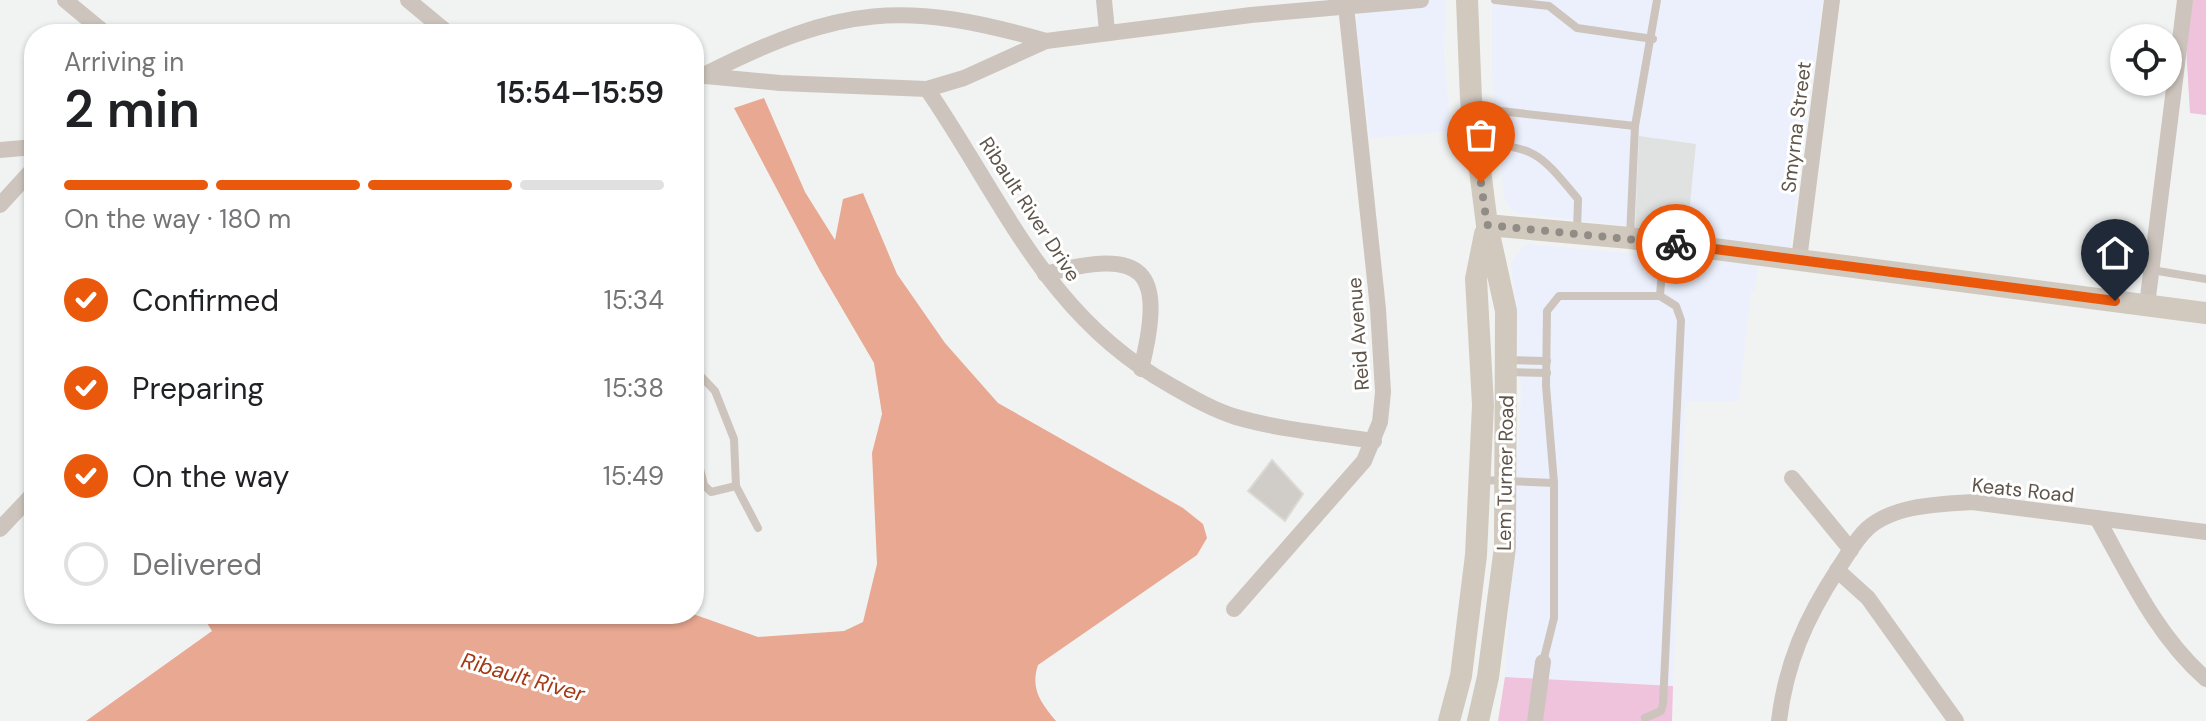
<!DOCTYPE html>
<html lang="en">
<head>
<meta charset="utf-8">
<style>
  :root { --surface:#fff; --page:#f2f2f2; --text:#202124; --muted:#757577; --line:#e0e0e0; --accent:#ea580c }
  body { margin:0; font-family:"DM Sans",sans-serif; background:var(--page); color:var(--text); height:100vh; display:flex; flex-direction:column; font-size:30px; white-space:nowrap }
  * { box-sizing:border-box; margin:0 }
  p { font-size:26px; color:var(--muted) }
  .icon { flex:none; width:44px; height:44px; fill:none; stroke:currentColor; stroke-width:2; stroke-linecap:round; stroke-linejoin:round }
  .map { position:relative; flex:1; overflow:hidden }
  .sheet { position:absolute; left:24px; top:24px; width:680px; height:600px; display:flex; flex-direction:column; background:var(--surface); border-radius:32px; box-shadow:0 2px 6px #0004 }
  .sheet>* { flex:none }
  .buttons { position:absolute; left:2110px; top:24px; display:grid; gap:16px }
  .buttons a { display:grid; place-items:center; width:72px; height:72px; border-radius:50%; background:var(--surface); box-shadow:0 2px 6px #0004; font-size:40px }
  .pin { position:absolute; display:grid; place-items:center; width:68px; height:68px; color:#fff; margin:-82px -34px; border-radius:50% 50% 50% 0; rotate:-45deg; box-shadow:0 0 8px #0007 }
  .pin .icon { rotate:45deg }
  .courier { position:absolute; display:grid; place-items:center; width:80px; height:80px; margin:-40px; border:6px solid #ea580c; border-radius:50%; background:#fff; color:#222; box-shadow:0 2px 10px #0007 }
  .head em { font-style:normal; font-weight:600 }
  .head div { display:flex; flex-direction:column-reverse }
  .head { display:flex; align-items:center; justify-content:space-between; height:136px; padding:0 40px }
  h1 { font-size:52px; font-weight:600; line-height:60px }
  .bar { display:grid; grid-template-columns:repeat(4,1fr); gap:12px 8px; align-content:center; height:96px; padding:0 40px }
  .bar i { height:10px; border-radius:6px; background:var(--line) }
  .bar .active { background:var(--accent) }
  .bar p { grid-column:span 4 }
  ol { padding:0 40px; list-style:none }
  li { display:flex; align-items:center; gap:24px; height:88px }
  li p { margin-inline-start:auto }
  li .icon { padding:8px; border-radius:50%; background:var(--accent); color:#fff; stroke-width:4 }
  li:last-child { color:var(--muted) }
  li i { width:44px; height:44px; border:4px solid var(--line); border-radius:50% }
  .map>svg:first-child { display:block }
</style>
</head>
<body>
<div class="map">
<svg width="2206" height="721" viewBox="0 0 2206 721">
  <rect width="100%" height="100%" fill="#f1f3f3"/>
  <g fill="#ecf0fc">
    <polygon points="1361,0 1446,0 1444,52 1451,131 1370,138 1356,23"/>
    <polygon points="1492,0 1823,0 1790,250 1687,234 1696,144 1639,137 1635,227 1515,213 1504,199 1492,78"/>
    <polygon points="1529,244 1758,265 1755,291 1751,290 1739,401 1685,401 1673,686 1505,677 1521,394 1511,262 1522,246"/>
  </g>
  <polygon fill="#e0e2e1" points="1639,136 1696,144 1687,234 1635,227"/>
  <g fill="#eec3db">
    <polygon points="2192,0 2206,0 2206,115 2190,113 2186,46"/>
    <polygon points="1505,677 1673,686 1672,721 1498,721"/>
  </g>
  <path fill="#e8a892" d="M764,98L805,192L835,240L843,199L863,193L897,274L945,343L998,403L1183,508L1203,524L1207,538L1197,555L1038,665C1030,689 1041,703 1056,721H86L212,631L204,618L209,614H693L758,637L844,631L863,622L877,564L872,453L882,414L874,363L819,269L734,108Z"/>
  <polygon fill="#d0cdc8" stroke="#dcdad5" stroke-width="2" points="1272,460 1303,494 1285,521 1248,491"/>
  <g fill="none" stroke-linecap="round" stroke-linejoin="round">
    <g stroke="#cdc5bd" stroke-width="8">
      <polyline points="1495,0 1549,6 1577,28 1653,39"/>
      <polyline points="1473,108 1635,126 1657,0"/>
      <path d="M1478,143C1537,147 1540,154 1578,199L1577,231"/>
      <polyline points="1630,237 1635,126"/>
      <polyline points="2152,270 2206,279"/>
      <polyline points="1508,360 1547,361"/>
      <polyline points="694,369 715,391 734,439 736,486 758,528"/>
      <polyline points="1508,372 1547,373"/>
      <polyline points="694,445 704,485 711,492 736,486"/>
      <polyline points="1481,480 1554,483 1554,618 1543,662"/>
      <polyline points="1554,483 1546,386 1547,311 1559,296 1660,296 1664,243"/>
      <polyline points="1645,718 1661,711 1663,704 1681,320 1676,306 1660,296"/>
    </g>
    <g stroke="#cdc5bd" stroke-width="16">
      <polyline points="65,0 106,34"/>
      <polyline points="408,0 449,34"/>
      <polyline points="1104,0 1107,31"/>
      <path d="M708,73C841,6 903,0 1046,41"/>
      <polyline points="694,75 780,83 927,89 964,78 1046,41 1251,15 1421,0"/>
      <path d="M927,89C1003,200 1047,317 1170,385C1191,397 1213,410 1236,417C1281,430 1328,434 1374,441"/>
      <polyline points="0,150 34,147"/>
      <polyline points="0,205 34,168"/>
      <polyline points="1799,260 1832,0"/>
      <path d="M1045,274C1145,247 1166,269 1141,369"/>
      <polyline points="2147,305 2185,0"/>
      <polyline points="1792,478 1851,550"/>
      <path d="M2097,518C2129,575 2156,635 2206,679"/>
      <polyline points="0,529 34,493"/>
      <polyline points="1837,570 1868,598 1956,721"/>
      <polyline points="1234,609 1364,461 1380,422 1383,392 1378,309 1346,6"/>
      <polyline points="1535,721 1543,662"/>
      <path d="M1779,721C1786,663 1806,618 1838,569C1847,556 1855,540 1867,529C1893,505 1939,504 1972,502L2206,532"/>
    </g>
    <g stroke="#d1c9be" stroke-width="22">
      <polyline points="1467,0 1471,99 1487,225 1506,311 1505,547 1488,677 1478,721"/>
      <polyline points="1487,225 1630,238 2206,313"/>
      <polyline points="1449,721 1461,676 1476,555 1483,405 1476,279 1485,234"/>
    </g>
  </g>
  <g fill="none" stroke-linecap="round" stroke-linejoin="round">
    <polyline stroke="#918c85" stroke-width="8" stroke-dasharray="0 14.4" points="1481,183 1487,225 1676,244"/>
    <polyline stroke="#ea580c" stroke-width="10" points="1676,244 2115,301"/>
  </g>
  <g text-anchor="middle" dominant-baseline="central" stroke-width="6" stroke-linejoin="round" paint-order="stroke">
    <g font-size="20" fill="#5e544a" stroke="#fff">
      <text transform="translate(1796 127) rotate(-83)">Smyrna Street</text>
      <text transform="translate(1030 209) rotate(57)">Ribault River Drive</text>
      <text transform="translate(1358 334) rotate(-94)">Reid Avenue</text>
      <text transform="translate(1505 473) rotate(-89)">Lem Turner Road</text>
      <text transform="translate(2023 490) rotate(6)">Keats Road</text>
    </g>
    <g font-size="22" font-style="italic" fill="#a63914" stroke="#fff">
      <text transform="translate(523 677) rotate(16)">Ribault River</text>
    </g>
  </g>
</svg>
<div class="buttons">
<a><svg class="icon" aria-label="locate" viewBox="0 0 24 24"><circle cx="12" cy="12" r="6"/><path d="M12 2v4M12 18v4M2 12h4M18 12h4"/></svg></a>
</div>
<div class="pin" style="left:1481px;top:183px;background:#ea580c"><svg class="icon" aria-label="bag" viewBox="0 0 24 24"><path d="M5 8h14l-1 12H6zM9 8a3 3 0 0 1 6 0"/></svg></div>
<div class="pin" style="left:2115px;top:301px;background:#1f2937"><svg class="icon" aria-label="home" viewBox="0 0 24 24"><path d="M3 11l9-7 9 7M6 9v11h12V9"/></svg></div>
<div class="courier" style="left:1676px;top:244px"><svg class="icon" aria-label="bike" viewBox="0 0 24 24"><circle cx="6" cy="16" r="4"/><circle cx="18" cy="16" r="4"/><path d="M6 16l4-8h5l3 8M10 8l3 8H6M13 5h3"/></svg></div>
<section class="sheet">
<div class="head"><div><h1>2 min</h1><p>Arriving in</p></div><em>15:54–15:59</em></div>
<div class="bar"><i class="active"></i><i class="active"></i><i class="active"></i><i></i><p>On the way · 180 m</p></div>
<ol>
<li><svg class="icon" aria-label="check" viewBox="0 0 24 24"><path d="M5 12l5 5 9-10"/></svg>Confirmed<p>15:34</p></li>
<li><svg class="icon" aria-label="check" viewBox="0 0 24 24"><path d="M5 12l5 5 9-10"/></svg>Preparing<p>15:38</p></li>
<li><svg class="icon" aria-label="check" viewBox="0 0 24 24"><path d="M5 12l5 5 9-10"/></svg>On the way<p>15:49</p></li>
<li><i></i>Delivered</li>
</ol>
</section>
</div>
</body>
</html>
